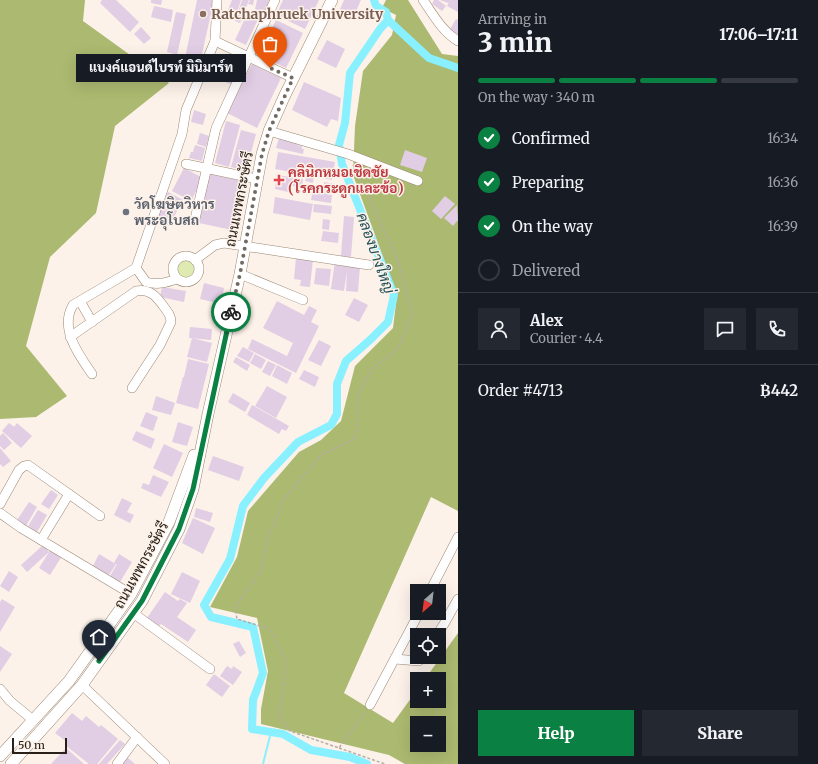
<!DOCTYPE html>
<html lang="en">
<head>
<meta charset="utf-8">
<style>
  :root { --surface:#171b24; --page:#242831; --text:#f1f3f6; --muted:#9ea1a6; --line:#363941; --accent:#0b8043 }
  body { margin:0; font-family:Merriweather,Sarabun,serif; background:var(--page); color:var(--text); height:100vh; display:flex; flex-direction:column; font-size:15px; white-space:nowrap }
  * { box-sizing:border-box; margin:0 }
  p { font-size:13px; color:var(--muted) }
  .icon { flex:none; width:22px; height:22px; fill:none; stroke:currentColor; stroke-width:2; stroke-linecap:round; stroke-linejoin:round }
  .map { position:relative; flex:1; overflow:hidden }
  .drawer { display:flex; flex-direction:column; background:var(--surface); width:360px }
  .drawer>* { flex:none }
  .needle { width:26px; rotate:208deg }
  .fabs { position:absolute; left:410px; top:584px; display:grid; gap:8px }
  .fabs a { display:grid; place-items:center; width:36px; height:36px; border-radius:0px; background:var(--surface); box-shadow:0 4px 16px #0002; font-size:20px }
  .scale { position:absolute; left:12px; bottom:10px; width:55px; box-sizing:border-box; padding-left:4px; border:2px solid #292119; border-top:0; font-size:11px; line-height:14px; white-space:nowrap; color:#292119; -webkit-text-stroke:3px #fcf2ea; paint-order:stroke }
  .pin { position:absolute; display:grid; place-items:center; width:34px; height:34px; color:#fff; margin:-41px -17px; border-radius:50% 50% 50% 0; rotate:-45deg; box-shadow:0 0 4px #0007 }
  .pin .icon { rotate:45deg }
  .courier { position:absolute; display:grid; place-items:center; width:40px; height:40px; margin:-20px; border:3px solid #0b8043; border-radius:50%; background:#fff; color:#222; box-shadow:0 1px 5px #0007 }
  .bubble { position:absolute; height:28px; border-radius:0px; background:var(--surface); box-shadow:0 4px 16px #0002; font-size:13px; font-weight:800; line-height:28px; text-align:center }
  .summary em { font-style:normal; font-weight:800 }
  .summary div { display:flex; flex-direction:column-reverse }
  .summary { display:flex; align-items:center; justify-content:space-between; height:68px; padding:0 20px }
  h1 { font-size:26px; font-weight:800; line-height:30px }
  .bar { display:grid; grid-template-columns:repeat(4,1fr); gap:6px 4px; align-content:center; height:48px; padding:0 20px }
  .bar i { height:5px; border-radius:3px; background:var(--line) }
  .bar .selected { background:var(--accent) }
  .bar p { grid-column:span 4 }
  .line { display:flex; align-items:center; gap:10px; padding:0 20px; border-top:1px solid var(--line) }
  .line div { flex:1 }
  .round { display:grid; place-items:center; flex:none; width:42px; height:42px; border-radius:0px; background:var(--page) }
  ol { padding:0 20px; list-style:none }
  li { display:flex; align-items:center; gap:12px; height:44px }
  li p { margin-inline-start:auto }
  li .icon { padding:4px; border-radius:50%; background:var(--accent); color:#fff; stroke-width:4 }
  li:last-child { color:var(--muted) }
  li i { width:22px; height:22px; border:2px solid var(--line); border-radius:50% }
  .action { display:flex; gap:8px; margin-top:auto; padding:8px 20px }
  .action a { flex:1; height:46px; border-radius:0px; background:var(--accent); color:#fff; font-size:16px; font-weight:800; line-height:46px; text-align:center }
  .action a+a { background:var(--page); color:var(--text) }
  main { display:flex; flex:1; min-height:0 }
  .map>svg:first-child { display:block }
</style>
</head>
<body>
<main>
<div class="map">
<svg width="458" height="764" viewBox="0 0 458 764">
  <rect width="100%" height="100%" fill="#fcf2ea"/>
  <circle fill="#dfeab3" cx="185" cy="269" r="10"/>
  <g fill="#acb970" fill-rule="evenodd">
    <polygon points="0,0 85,0 83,21 169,83 115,126 96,213 50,257 26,346 67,396 36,417 0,419"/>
    <path d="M386,0H408L442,54L458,56V511L431,497L344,693L393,723L417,690V701H439V679H425L458,633V764H405L389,755L261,724V709L268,671L257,618L210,607L237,557L248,511L299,452L321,440L341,421L355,366L393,328L397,295L353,175L355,126L363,71L392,35L396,15L382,8ZM417,723H439V745H417Z"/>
  </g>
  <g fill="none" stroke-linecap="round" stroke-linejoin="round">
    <polyline stroke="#89f0ff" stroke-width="2" points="263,764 271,732"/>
    <g stroke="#89f0ff" stroke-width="8">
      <polyline points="388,20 429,58 458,68"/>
      <polyline points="367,764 350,757 311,750 283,734 252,729 253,700 263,673 253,627 211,617 204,605 230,559 243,506 264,478 298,442 331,425 337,414 337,384 346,361 371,339 388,322 394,295 342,164 339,145 345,123 350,73 380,29 388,20 386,12 376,6 374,0"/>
    </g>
  </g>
  <g fill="#e1cde4">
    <polygon points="102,0 116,0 139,22 130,32 100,3"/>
    <polygon points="151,0 162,0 161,5 151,3"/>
    <polygon points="197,0 214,0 198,72 183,68"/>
    <polygon points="232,0 241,0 235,18 226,15"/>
    <polygon points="242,0 249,0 240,23 235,21"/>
    <polygon points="250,0 254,0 253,5 248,4"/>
    <polygon points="257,0 269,0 265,12 255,9"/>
    <polygon points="283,0 319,0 305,29 276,15"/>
    <polygon points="344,0 361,0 354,16 340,9"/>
    <polygon points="434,0 438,0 446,6 442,11 432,4"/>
    <polygon points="440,0 458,0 458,12 447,6 449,2 448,3"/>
    <polygon points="154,6 173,10 171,22 151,17"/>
    <polygon points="176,12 186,14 177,55 167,52"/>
    <polygon points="248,12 259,17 246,45 235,40"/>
    <polygon points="456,19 458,20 458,36 449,31"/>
    <polygon points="276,20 303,33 286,68 259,55"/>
    <polygon points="141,27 151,38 144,44 134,34"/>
    <polygon points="327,40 345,49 336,68 317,59"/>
    <polygon points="229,55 243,61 233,85 220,80"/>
    <polygon points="252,64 281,78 257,128 227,113"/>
    <polygon points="304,82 341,98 338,121 331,119 327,127 292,110"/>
    <polygon points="194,110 206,114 203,125 191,122"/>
    <polygon points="226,121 240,125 229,167 215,163"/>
    <polygon points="241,130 256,134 246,171 231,167"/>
    <polygon points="200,133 209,136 206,147 197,144"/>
    <polygon points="279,138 298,142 297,145 302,146 302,149 304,149 303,154 276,148"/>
    <polygon points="195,145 205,148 202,161 189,158 191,152 193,152"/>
    <polygon points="405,150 427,158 422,172 400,165"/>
    <polygon points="278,152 335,162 332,180 314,176 313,183 305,181 307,175 275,169"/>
    <polygon points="184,168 203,178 191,201 172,191"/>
    <polygon points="209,174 242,181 232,230 199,223"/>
    <polygon points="277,175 303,179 302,188 289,185 288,192 275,189"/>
    <polygon points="324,182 341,185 339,193 323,190"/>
    <polygon points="313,191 332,195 331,203 311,200"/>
    <polygon points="168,192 183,200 169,226 154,217"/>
    <polygon points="445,196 455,204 441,219 432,211"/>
    <polygon points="275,197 313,204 310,220 273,213"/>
    <polygon points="314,204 332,206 331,214 313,212"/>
    <polygon points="457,205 458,220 453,226 444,218"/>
    <polygon points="344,216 354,217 351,257 341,256"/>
    <polygon points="323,219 330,220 329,230 322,229"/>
    <polygon points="323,231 339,233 338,243 321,241"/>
    <polygon points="296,258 313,259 310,287 300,286 301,280 294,279"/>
    <polygon points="335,261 360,266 358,292 346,291 347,271 344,291 331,289"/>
    <polygon points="316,268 331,269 329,286 314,284"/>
    <polygon points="204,283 224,288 221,304 200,299"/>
    <polygon points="162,287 186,291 184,302 160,297"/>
    <polygon points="354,298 368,305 359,322 345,315"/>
    <polygon points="277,301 304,315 309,306 317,310 311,322 319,326 296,373 248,349 252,339 287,356 293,343 263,328"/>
    <polygon points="190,327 212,329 211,340 189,338"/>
    <polygon points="192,338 212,343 207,362 187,357"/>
    <polygon points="319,340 331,346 321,366 308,360"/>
    <polygon points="243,347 254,353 249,362 237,356"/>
    <polygon points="255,354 266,360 261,369 250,363"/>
    <polygon points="236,357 250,365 247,371 233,362"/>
    <polygon points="188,359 209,364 198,409 176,403 183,377 184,377"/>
    <polygon points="268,361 276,365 270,376 262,372"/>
    <polygon points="277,365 292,373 287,384 272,376"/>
    <polygon points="304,370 319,377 315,387 299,379"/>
    <polygon points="267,386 287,397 276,418 255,406"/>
    <polygon points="233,393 250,403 245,412 228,402"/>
    <polygon points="156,396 175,403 171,415 152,410"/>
    <polygon points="252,405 289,426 286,431 282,429 279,434 247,415"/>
    <polygon points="146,412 158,417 153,431 140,426"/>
    <polygon points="178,422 193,427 187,446 172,442"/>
    <polygon points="9,423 14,427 17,423 32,436 21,448 2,431"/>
    <polygon points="136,431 155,439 151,449 132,440"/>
    <polygon points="3,433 12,443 4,450 0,446 0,436"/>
    <polygon points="164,444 183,453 172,477 153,468"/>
    <polygon points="0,448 11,461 3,467 0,464"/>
    <polygon points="213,456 244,467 239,481 208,470"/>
    <polygon points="153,475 169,482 161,497 141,488 143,483 149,485"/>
    <polygon points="51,490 58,495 49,509 41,504"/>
    <polygon points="122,498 132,503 127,512 134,515 130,523 114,515"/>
    <polygon points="29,502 37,507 26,526 17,520"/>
    <polygon points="196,508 213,513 210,522 194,517"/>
    <polygon points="38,510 47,515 37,532 28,526"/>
    <polygon points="193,518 215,528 203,554 182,543"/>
    <polygon points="43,545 49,552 27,572 21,565"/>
    <polygon points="51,549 62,556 50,575 39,568"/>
    <polygon points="99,554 114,563 119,554 132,562 120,582 110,576 117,564 116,564 109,575 93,566"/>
    <polygon points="9,571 18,577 9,592 0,586"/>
    <polygon points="182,572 200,581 190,603 171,594"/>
    <polygon points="165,592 178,601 180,599 187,603 177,617 196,630 188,642 161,624 159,626 147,618"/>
    <polygon points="2,599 15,607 0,632 0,602"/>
    <polygon points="239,641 246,653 240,657 233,644"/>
    <polygon points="0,646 12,654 0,672"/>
    <polygon points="227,666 232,669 233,666 242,672 233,685 220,676"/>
    <polygon points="214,674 230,686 222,697 206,685"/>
    <polygon points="72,713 82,721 86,716 99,727 101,725 118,739 97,764 89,764 65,745 67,742 55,733"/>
    <polygon points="120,740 125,744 107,764 99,764"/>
    <polygon points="66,748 84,764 51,764"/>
    <polygon points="127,757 135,764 122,764"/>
  </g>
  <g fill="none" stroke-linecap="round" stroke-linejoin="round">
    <defs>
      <g id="minor">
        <path d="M423,0C434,16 442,31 458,41"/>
        <polyline points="215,41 293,78"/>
        <polyline points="269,131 348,154 418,181"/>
        <polyline points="186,164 257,179"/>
        <polyline points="195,219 216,128 275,0"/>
        <circle cx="186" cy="269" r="13"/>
        <polyline points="195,260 215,245 224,243 369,265"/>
        <polyline points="240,274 303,300"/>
        <path d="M177,279C165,283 158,285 146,282L136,268L182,134L186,110L215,41L217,0"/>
        <polyline points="80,301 92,322"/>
        <path d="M70,337L136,291C150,288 157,297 164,307C168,312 171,316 171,322L160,345L132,388"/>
        <path d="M92,374C79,355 59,329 73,305L136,268"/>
        <polyline points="0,504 19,470 24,466 28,465 100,516"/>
        <polyline points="0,513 21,528 131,594"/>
        <polyline points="41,540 69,494"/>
        <polyline points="430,591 458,537"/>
        <polyline points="133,613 210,669"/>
        <polyline points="437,635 444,624 458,599"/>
        <polyline points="395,659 419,661 421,657"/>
        <polyline points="82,685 165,764"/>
        <polyline points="0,689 10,701 33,720"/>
        <polyline points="370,705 419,613"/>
        <polyline points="117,764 137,737"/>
      </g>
      <g id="major">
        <polyline points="0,756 69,681 131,594 169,522 194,455"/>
        <polyline points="11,764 82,685 142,601 179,529 193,489 208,414 240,274 262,154 269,131 284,97 332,0"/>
      </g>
    </defs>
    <use href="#minor" stroke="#9b8672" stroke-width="10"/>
    <use href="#major" stroke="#9b8672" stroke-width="12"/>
    <g stroke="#b6ada5" stroke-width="1.5" stroke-dasharray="3 2" stroke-linecap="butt">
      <polyline points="353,165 397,257 413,314 397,350 373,368 359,393 356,438 321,455 281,503 280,511 269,534 261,571 235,608 237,619 270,629 285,660 284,685 279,716 290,731 339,748 365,712"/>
      <polyline points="339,748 385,764"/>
    </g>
    <use href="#minor" stroke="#fff" stroke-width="9"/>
    <use href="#major" stroke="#fff" stroke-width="11"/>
  </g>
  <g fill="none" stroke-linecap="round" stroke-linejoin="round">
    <polyline stroke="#736a62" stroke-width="4" stroke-dasharray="0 7.2" points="231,312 240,274 262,154 269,131 293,78 270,68"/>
    <polyline stroke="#0b8043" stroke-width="5" points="99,661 142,601 179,529 193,489 231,312"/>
  </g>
  <circle fill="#8d6e63" stroke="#fcf2ea" stroke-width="1.5" cx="203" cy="14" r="4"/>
  <path fill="#e0444e" stroke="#fcf2ea" stroke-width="1.5" d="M277 174h4v4h4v4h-4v4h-4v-4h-4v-4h4z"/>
  <circle fill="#6b7280" stroke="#fcf2ea" stroke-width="1.5" cx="126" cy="212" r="4"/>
  <g text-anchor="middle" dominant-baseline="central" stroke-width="3" stroke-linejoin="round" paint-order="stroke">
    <g font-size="14" font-weight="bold" fill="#785e54" stroke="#fcf2ea" text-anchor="start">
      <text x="211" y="14">Ratchaphruek University</text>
    </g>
    <g font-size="14" font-weight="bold" fill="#be3a42" stroke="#fcf2ea" text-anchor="start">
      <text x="288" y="172">คลินิกหมอเชิดชัย<tspan x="288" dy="16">(โรคกระดูกและข้อ)</tspan></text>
    </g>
    <g font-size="14" fill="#292119" stroke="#fcf2ea">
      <text transform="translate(239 199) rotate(-79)">ถนนเทพกระษัตรี</text>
      <text transform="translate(141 565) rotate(-61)">ถนนเทพกระษัตรี</text>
    </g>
    <g font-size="14" font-weight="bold" fill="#5b616d" stroke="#fcf2ea" text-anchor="start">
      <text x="134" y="204">วัดโฆษิตวิหาร<tspan x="134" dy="16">พระอุโบสถ</tspan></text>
    </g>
    <g font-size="15" font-style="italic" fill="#225057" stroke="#fcf2ea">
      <text transform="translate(376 253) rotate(70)">คลองบางใหญ่</text>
    </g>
  </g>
</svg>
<div class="fabs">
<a><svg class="needle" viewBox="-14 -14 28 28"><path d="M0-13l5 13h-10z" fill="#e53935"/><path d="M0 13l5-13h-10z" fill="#9ea1a6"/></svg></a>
<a><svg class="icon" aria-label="locate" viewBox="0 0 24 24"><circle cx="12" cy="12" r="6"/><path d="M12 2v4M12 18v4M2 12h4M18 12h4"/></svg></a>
<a>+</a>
<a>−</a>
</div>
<div class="scale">50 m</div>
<div class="pin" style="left:270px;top:68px;background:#ea580c"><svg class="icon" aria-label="bag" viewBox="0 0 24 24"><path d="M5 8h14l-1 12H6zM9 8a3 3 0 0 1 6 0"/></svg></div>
<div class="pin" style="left:99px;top:661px;background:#1f2937"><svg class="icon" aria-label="home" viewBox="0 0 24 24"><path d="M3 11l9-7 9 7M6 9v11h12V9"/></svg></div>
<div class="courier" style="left:231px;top:312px"><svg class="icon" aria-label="bike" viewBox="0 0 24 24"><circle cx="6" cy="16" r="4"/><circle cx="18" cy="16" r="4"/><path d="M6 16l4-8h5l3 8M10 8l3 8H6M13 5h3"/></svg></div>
<div class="bubble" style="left:76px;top:54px;width:170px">แบงค์แอนด์ไบรท์ มินิมาร์ท</div>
</div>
<section class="drawer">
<div class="summary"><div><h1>3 min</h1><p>Arriving in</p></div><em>17:06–17:11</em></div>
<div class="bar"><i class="selected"></i><i class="selected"></i><i class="selected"></i><i></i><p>On the way · 340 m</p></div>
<ol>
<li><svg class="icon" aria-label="check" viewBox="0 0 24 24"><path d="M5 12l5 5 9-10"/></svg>Confirmed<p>16:34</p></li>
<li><svg class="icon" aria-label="check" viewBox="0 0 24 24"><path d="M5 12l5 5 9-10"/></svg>Preparing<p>16:36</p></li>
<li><svg class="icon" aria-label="check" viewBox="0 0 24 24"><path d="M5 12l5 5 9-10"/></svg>On the way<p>16:39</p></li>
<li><i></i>Delivered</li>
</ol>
<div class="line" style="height:72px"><a class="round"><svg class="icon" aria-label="person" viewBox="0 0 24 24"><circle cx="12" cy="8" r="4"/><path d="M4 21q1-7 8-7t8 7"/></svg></a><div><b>Alex</b><p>Courier · 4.4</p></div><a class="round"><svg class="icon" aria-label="chat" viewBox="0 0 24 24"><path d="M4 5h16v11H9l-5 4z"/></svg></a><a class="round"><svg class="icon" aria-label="phone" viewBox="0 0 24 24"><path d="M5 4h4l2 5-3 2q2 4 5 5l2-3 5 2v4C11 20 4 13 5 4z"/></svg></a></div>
<div class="line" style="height:52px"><div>Order #4713</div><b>฿442</b></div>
<div class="action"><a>Help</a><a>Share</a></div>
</section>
</main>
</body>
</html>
